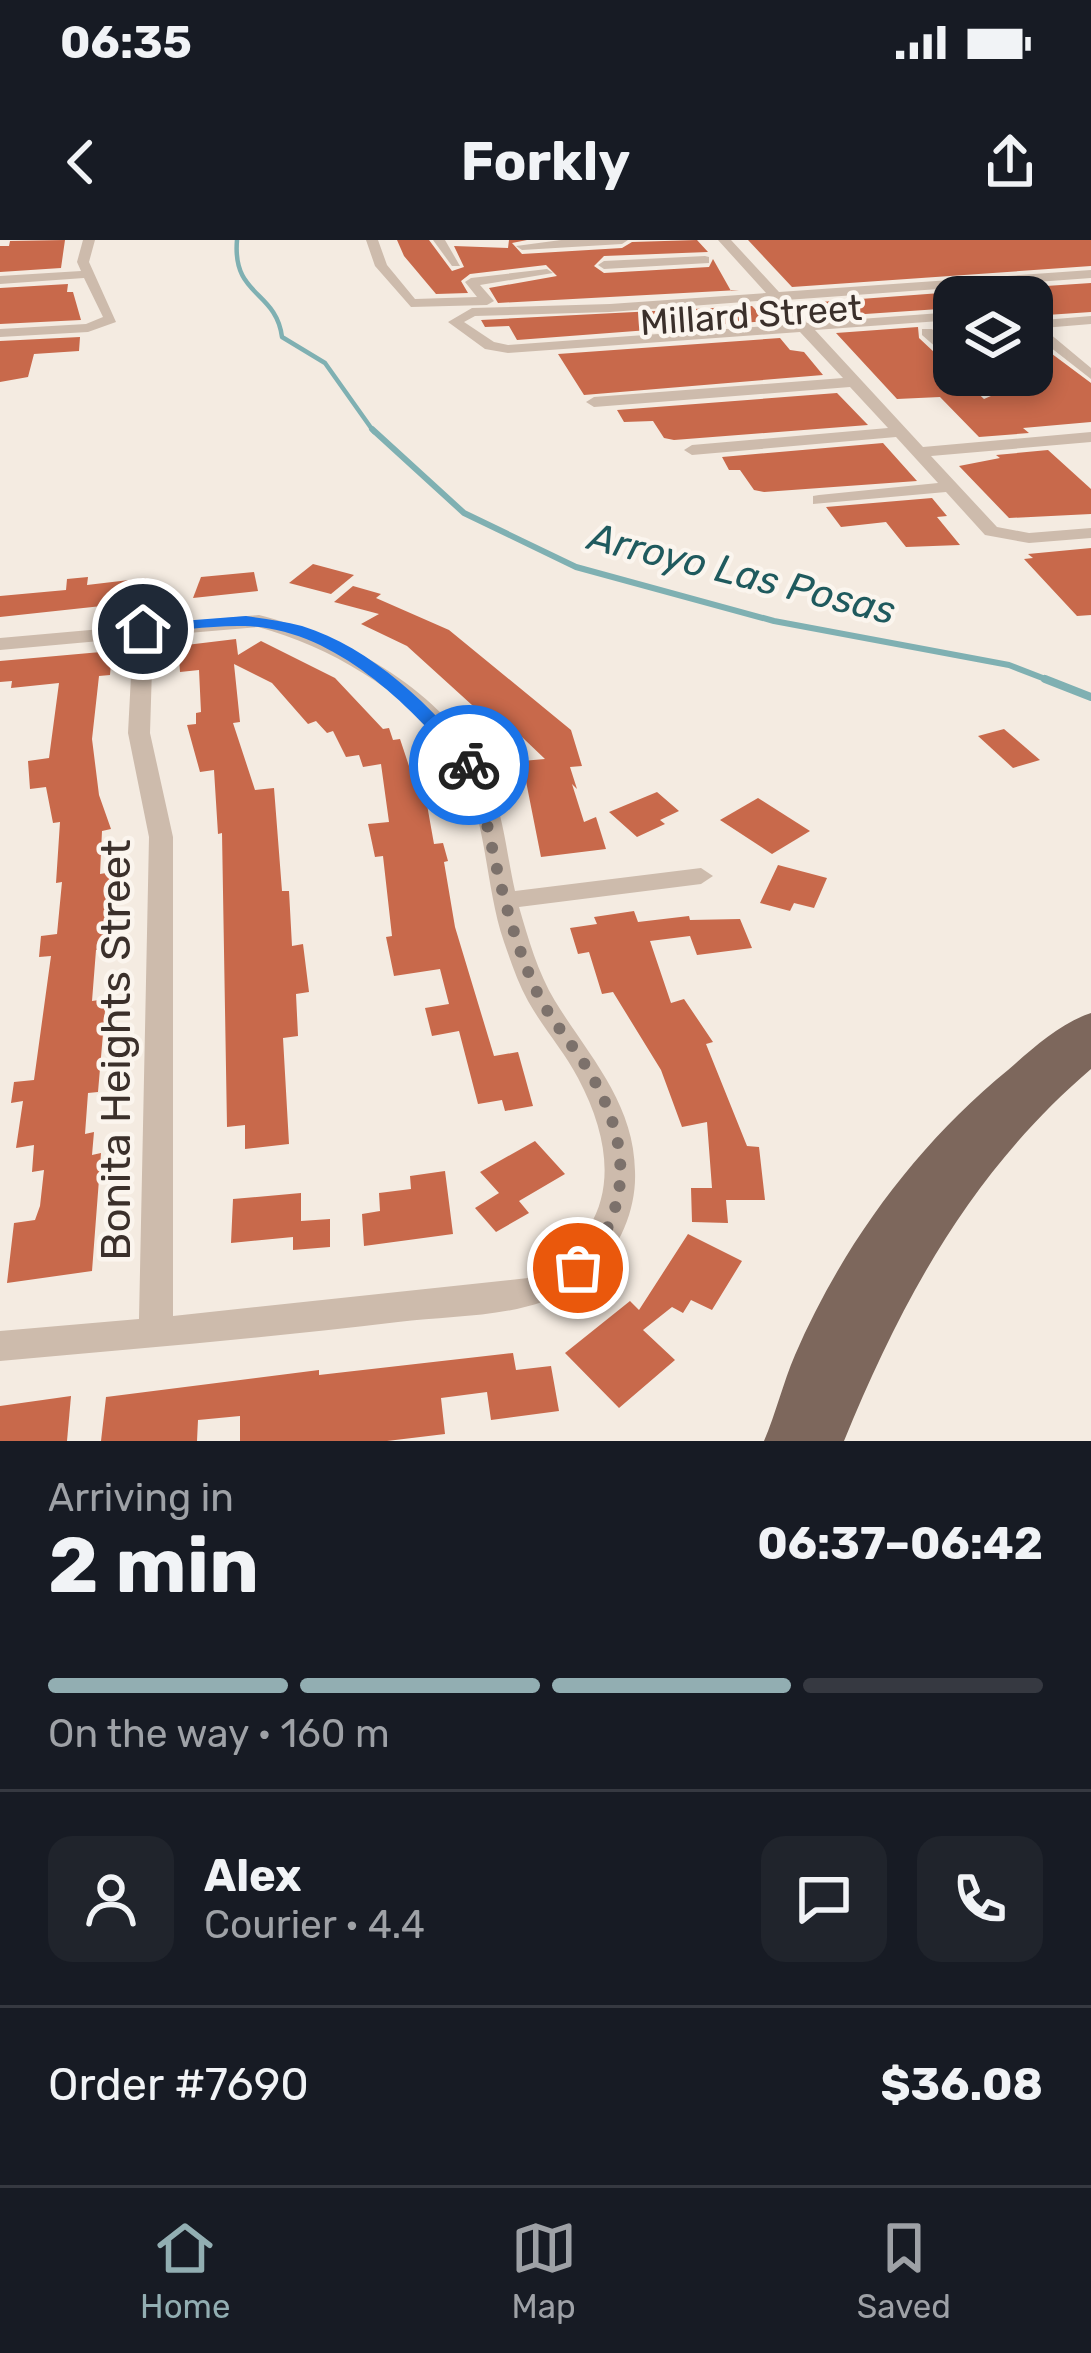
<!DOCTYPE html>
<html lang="en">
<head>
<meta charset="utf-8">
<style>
  :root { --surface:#171b24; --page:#20242c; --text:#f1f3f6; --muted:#9ea1a6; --line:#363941; --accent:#92aeb2 }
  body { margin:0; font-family:Rubik,sans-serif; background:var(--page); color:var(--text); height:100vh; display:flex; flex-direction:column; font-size:45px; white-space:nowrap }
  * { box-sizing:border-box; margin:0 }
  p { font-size:39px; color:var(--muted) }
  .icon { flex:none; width:66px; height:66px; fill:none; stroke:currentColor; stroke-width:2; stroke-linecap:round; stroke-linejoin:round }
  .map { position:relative; height:1201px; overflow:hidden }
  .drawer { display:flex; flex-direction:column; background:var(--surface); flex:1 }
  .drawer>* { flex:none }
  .fabs { position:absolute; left:933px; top:36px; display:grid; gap:24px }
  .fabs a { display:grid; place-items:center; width:120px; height:120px; border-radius:24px; background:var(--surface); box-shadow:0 6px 18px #0003; font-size:60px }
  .pin { position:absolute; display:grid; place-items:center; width:102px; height:102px; color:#fff; margin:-51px; border:6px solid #fff; border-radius:50%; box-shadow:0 3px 12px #0007 }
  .courier { position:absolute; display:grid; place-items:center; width:120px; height:120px; margin:-60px; border:9px solid #1a73e8; border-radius:50%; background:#fff; color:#222; box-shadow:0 3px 15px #0007 }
  .overview em { font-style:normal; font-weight:700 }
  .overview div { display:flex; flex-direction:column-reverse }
  .overview { display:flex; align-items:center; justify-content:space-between; height:204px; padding:0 48px }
  h1 { font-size:78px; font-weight:700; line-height:90px }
  .bar { display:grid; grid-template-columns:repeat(4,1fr); gap:18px 12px; align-content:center; height:144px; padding:0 48px }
  .bar i { height:15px; border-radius:9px; background:var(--line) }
  .bar .current { background:var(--accent) }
  .bar p { grid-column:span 4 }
  .line { display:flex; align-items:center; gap:30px; padding:0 48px; border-top:3px solid var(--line) }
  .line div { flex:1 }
  .round { display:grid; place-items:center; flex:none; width:126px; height:126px; border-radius:24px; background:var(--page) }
  .status { display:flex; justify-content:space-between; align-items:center; height:84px; padding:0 60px; background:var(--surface); direction:ltr }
  .status svg { height:33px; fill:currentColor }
  header { display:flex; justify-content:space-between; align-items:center; height:156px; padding:0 48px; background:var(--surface); font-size:54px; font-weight:700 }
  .tab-bar { display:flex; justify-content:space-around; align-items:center; height:168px; border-top:3px solid var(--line); background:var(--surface); font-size:33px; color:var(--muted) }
  .tab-bar a { display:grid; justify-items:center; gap:6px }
  .tab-bar .current { color:var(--accent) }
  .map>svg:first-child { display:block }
</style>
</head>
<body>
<div class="status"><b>06:35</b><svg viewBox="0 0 49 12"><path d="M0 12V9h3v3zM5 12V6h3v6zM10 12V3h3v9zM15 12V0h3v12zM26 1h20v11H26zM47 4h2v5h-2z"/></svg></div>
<header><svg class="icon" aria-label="back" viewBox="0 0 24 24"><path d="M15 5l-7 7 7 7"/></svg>Forkly<svg class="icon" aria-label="share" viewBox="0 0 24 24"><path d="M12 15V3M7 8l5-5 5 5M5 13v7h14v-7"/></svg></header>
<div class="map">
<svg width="1091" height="1201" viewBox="0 0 1091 1201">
  <rect width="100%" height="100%" fill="#f4ebe1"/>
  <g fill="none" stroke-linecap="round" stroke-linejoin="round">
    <path stroke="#7fb0b2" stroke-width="4.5" d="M237,0C232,57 276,50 282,97L325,123L374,192"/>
    <polyline stroke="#7fb0b2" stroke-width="6" points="372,189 464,273 576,327 774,381 1009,425 1053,442"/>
    <polyline stroke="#7fb0b2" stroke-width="8" points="1045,439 1091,457"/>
  </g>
  <g fill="#c8694b">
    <polygon points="65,0 61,28 0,32 0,6 9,6 10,1"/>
    <polygon points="397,0 429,0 452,31 464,27 454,6 508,8 509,0 527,0 512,3 522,14 622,8 632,2 697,0 708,12 604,16 594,26 604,33 709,27 713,19 731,51 739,50 498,63 489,48 557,36 546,25 470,34 461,41 468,53 436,54 404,16"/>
    <polygon points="748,0 1091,0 1091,26 792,47"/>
    <polygon points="1091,43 1091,72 1032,76 1032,57 980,57 973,51"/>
    <polygon points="68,44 67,52 73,52 81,80 0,84 0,48"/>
    <polygon points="954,52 954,68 821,77 807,63"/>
    <polygon points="752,66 766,81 517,100 509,86 485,87 481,80"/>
    <polygon points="918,87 919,98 984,159 1000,152 985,135 1041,135 1032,127 1032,99 1091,143 1091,182 1023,188 1029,193 979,197 940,157 897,159 836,93"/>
    <polygon points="80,97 79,111 34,114 28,137 0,142 0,101"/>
    <polygon points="780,98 790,110 804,112 823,135 584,155 558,114"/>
    <polygon points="837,153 868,185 674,200 664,198 653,181 624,182 617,170"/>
    <polygon points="883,203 917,241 764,252 754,250 740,230 729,230 722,217"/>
    <polygon points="1048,210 1091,249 1091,274 1009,278 959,226 1000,218 996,215"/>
    <polygon points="932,258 947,276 937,277 960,305 906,307 886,282 841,287 826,267"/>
    <polygon points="1091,308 1091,375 1077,376 1024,319 1033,318 1028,314"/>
    <polygon points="313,324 354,335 331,354 289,343"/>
    <polygon points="254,332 258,351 193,358 201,337"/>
    <polygon points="88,337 87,345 146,338 148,361 0,377 0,356 66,350 67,339"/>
    <polygon points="353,346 381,354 376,358 449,390 571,490 582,526 570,527 577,549 572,544 584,582 596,577 606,609 541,617 522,521 545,519 505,481 494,485 407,406 361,384 379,374 334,362"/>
    <polygon points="236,399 238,415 261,401 335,438 383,489 389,488 393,500 400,499 411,532 421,531 434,604 443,603 448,621 444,622 455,687 494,816 518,812 533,866 505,871 502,860 478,864 459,791 432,796 425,768 449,764 440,729 394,736 386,697 392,696 383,616 375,617 368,584 389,582 381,524 363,527 359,515 346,517 333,491 327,493 316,481 308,484 272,443 234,424 240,482 233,483 255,550 274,548 282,651 289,651 292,706 303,704 309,752 296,754 298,796 283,798 289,904 245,909 245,885 227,887 222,593 218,594 214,530 200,532 187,485 196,484 196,473 201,472 199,430 180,432 178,406"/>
    <polygon points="112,411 110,435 99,436 92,499 99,555 111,589 102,591 100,634 112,632 106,709 96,710 92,761 106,759 98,852 88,853 85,894 94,892 92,915 101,913 92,1031 7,1043 14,983 35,980 40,966 44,930 32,932 34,905 16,908 23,861 11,863 14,842 34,840 51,716 39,717 41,696 57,694 62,642 56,643 60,582 53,583 46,547 30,549 28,521 49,518 59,443 11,448 12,441 0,442 0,421"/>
    <polygon points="1004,489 1040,520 1013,528 978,496"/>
    <polygon points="657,552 679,571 660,580 665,584 637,597 609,572"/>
    <polygon points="758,558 810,591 772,614 720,580"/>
    <polygon points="778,625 827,638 814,668 794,663 790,671 760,663"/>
    <polygon points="634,671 638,682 689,676 690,680 740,679 752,708 697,715 690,696 650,701 671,763 684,759 713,802 706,804 747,906 759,907 765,960 726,960 728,983 692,982 691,948 712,948 707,882 682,887 661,830 613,752 602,754 589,712 578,714 570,688 597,684 594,677"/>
    <polygon points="535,901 565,934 519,961 529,973 496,992 475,968 499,953 480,932"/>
    <polygon points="445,931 453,994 364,1006 362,974 380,971 379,953 411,949 410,936"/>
    <polygon points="301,953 301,981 330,979 330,1007 293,1010 293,997 231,1003 233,959"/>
    <polygon points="688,994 742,1021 712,1070 691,1060 683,1073 672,1067 643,1090 675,1120 619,1168 565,1113 630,1061 639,1070"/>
    <polygon points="513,1113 516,1130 551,1126 559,1171 491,1180 487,1152 441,1158 445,1194 387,1201 240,1201 240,1176 198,1180 197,1201 101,1201 106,1157 319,1130 319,1135"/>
    <polygon points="71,1156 67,1201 0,1201 0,1166"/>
  </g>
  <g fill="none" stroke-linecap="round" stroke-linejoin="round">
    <g fill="#cdbbac" fill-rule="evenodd">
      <polygon points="83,0 95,0 89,22 116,82 88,92 0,97 0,89 86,84 103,77 84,38 0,44 0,36 81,31 77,22"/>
      <polygon points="366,0 378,0 387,25 415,59 477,57 465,42 471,38 547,29 553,33 480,45 494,61 487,65 411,67 375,26"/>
      <polygon points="433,0 445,0 460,26 452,26"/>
      <polygon points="561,0 628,0 622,4 522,10 516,6"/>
      <path d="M718,0H731L779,52L1091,30V38L786,60L807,83L954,72V80L815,90L923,207L1091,192V202L931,216L997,287L1029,293L1091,288V298L1029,303L985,295L946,252L813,264V256L819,255L938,243L896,197L692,215L684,210L692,205L888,188L850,147L594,167L586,162L594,157L843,138L800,92L508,113L485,109L448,82L472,68L610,64L766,53ZM772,60L793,84L508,105L494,102L464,82L475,76L610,72Z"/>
      <polygon points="705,16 709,17 709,23 604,29 598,25 604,21"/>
      <polygon points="1091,76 1091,84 1043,88 1091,128 1091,139 1032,93 1032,81"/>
      <polygon points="922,89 932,89 954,111 954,123 922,95"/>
      <polygon points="964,135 979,135 996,152 983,155"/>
      <path d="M259,375C348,398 452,454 490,544C504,578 507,616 515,651L701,628L713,636L701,644L519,667C528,698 538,733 555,761C588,815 634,862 635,931C637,975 614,1023 575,1047C525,1078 456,1075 398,1082C266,1098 133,1109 0,1121V1091L139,1079L149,597L128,493L133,398L0,410V398ZM258,387C330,407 403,449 448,510C488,564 483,640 504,702C511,722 518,743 528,761C543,788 564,811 578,838C621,919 617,996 528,1038L173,1076V597L150,493L153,396Z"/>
    </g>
    <path fill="#7d675c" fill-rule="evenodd" d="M1091,773V829C972,931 903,1057 844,1201H764C776,1173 783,1143 795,1115C842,1006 916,905 1008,830C1032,809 1060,783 1091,773Z"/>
  </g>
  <path fill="#1a73e8" d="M246,376C265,379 284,381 302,386C371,407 436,469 478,525L463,529C410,464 333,388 245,386C211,385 176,391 143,394L135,389L143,384Z"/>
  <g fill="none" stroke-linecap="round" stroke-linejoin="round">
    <path stroke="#7c716b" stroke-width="12" stroke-dasharray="0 21.6" d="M469,525L478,542C493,611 506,683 535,748C549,779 573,804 590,833C630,900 635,971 578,1028"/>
  </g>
  <g text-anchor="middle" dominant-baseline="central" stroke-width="9" stroke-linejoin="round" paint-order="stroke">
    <g font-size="36" fill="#3b302b" stroke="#fbf5ee">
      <text transform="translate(751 75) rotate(-4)">Millard Street</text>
    </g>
    <g font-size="39" font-style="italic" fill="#1f5a5e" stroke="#fbf5ee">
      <text transform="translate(742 334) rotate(14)">Arroyo Las Posas</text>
    </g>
    <g font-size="42" fill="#3b302b" stroke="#fbf5ee">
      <text transform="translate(116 810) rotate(-90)">Bonita Heights Street</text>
    </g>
  </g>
</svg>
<div class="fabs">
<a><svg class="icon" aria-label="layers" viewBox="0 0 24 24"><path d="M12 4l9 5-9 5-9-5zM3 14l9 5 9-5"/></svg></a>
</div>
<div class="pin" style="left:578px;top:1028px;background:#ea580c"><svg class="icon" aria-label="bag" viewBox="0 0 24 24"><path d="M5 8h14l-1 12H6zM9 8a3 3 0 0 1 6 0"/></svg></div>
<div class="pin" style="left:143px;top:389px;background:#1f2937"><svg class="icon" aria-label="home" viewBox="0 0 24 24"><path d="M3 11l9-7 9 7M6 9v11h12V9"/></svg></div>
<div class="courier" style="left:469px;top:525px"><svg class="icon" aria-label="bike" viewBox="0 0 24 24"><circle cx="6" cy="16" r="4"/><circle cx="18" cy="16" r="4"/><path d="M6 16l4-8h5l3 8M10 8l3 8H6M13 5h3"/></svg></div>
</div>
<section class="drawer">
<div class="overview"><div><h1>2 min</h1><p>Arriving in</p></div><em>06:37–06:42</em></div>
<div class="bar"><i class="current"></i><i class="current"></i><i class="current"></i><i></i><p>On the way · 160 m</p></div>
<div class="line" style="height:216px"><a class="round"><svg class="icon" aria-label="person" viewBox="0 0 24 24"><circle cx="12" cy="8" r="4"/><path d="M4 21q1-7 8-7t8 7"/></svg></a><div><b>Alex</b><p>Courier · 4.4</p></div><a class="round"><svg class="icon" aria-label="chat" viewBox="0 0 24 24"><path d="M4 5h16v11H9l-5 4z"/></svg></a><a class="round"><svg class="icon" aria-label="phone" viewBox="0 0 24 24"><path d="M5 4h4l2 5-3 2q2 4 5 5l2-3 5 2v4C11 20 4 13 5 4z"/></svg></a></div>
<div class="line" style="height:156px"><div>Order #7690</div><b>$36.08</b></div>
</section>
<nav class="tab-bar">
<a class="current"><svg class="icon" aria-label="home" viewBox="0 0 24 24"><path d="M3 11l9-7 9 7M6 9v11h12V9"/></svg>Home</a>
<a><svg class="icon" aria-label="map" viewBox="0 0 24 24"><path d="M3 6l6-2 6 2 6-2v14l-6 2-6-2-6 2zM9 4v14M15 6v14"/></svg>Map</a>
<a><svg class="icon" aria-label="saved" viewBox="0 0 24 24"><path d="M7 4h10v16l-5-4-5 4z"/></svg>Saved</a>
</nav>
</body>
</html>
